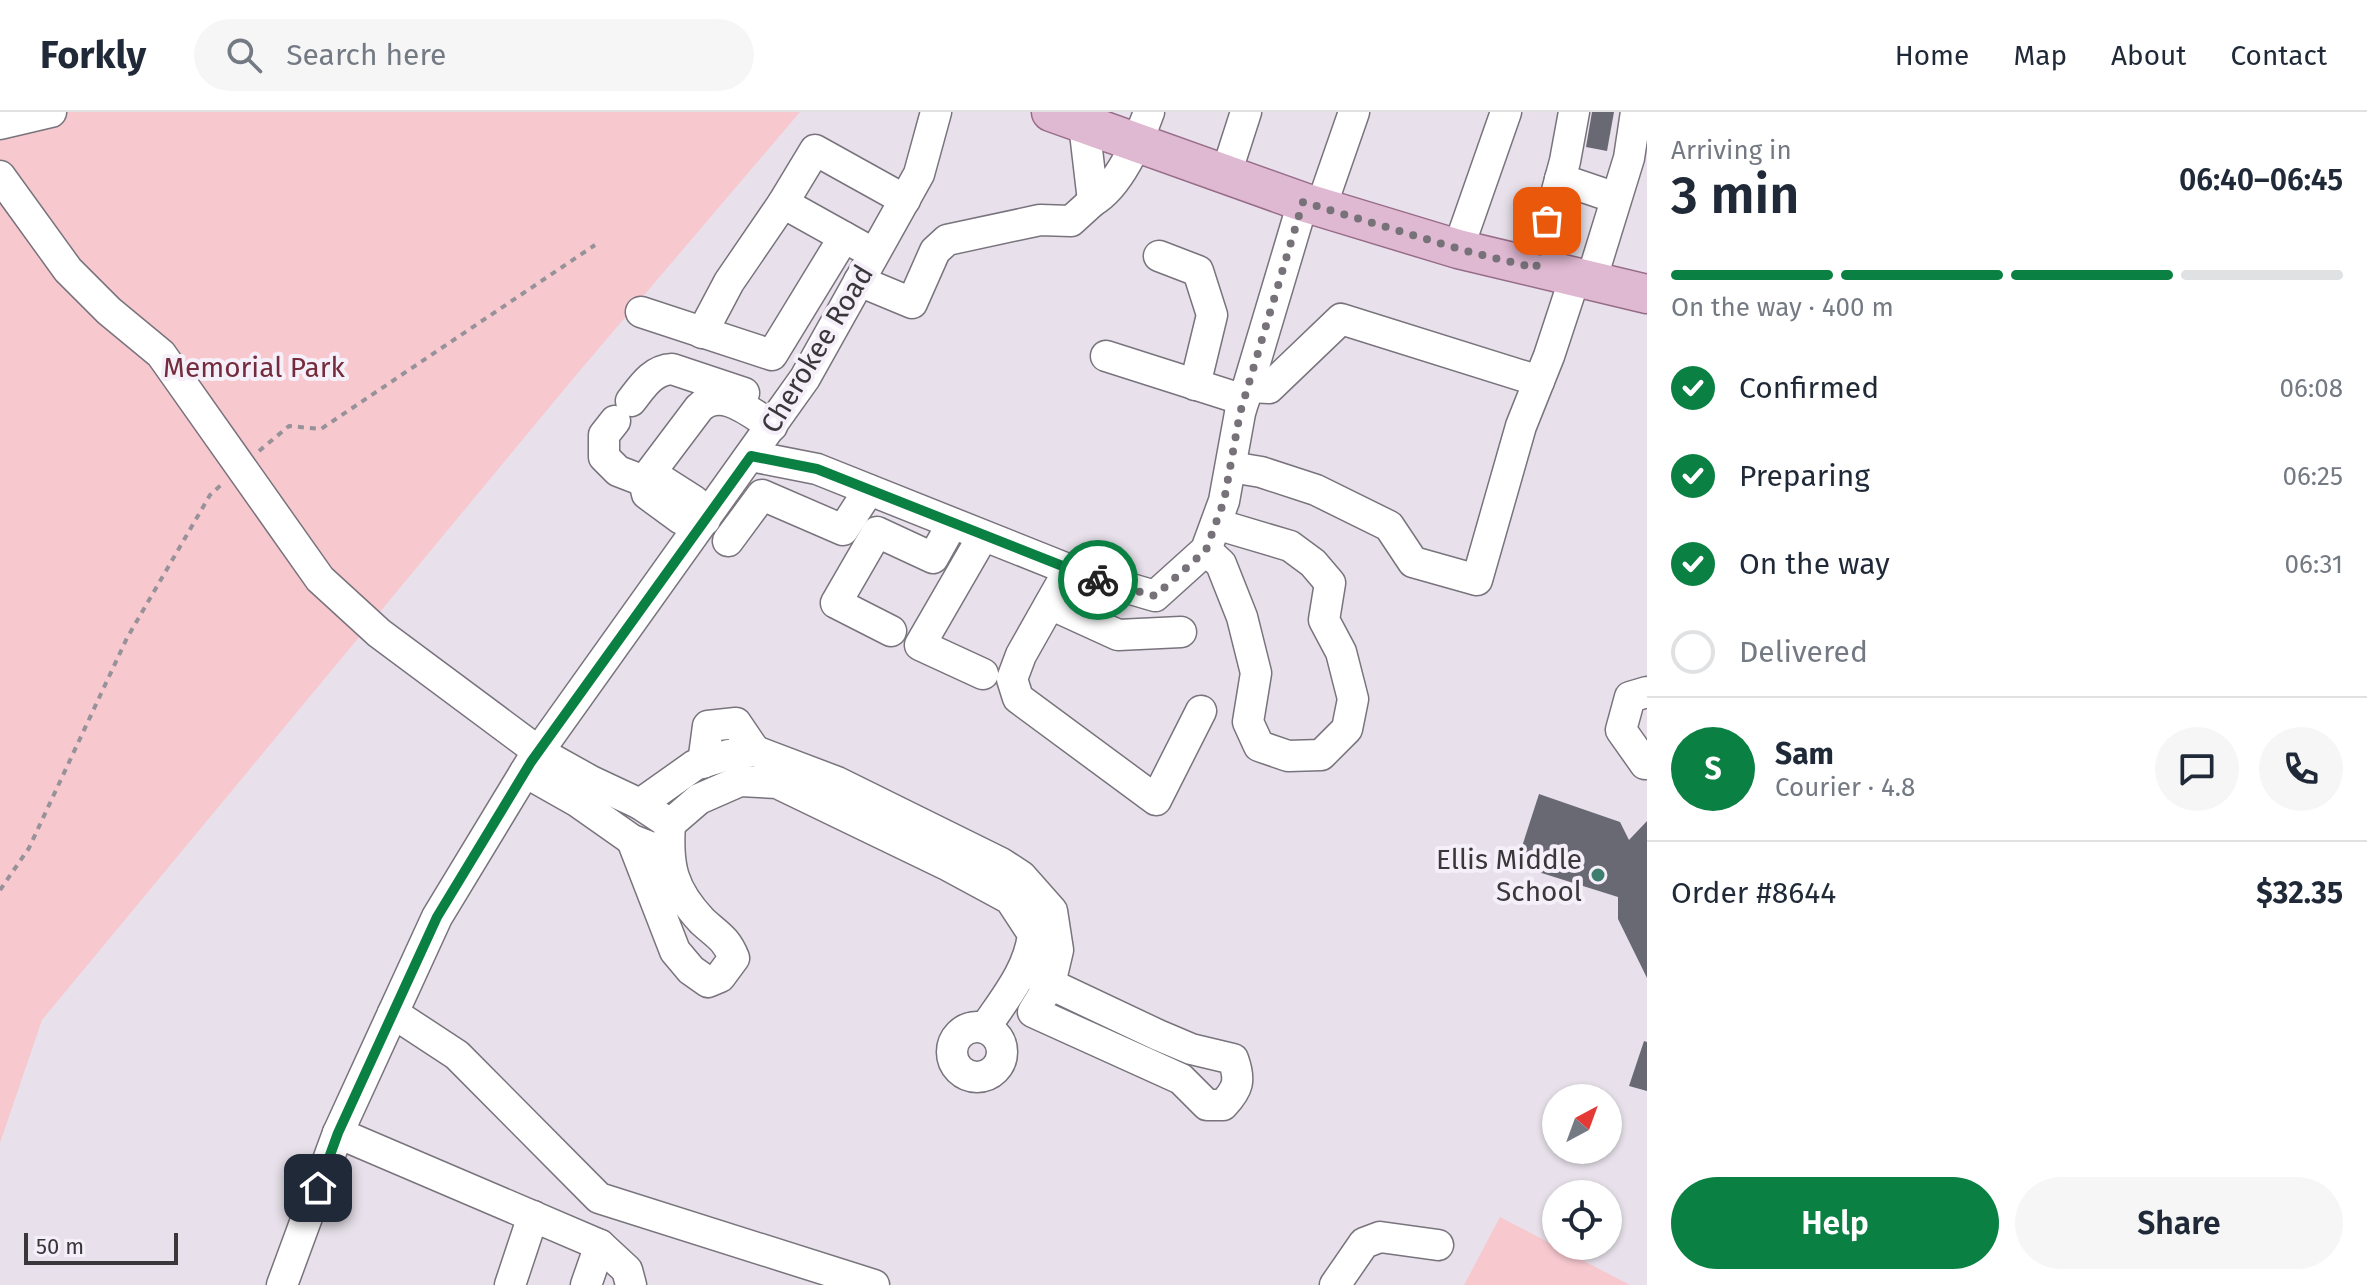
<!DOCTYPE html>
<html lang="en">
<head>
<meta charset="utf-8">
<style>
  :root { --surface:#fff; --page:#f6f6f7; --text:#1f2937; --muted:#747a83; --line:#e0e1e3; --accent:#0b8043 }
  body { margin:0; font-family:"Fira Sans",sans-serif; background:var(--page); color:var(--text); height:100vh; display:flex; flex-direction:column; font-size:30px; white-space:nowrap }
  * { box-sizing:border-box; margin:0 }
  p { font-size:26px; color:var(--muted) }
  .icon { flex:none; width:44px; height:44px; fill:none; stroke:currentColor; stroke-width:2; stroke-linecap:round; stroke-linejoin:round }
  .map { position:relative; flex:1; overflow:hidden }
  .details { display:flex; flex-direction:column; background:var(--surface); width:720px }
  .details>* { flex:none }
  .needle { width:52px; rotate:41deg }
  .controls { position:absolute; left:1542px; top:972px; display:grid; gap:16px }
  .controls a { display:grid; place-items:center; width:80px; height:80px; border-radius:50%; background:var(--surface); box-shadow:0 2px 6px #0004; font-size:40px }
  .scale { position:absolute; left:24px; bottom:20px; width:154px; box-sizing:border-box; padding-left:8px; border:4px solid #3a373b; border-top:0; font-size:22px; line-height:28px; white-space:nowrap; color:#3a373b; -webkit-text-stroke:6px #f5eff9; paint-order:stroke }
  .pin { position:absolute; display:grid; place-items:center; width:68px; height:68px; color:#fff; margin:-34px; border-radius:16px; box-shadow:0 4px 12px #0006 }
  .courier { position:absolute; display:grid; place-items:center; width:80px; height:80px; margin:-40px; border:6px solid #0b8043; border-radius:50%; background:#fff; color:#222; box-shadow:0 2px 10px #0007 }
  .overview em { font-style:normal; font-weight:600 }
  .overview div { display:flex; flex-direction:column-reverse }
  .overview { display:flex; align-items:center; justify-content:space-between; height:136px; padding:0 24px }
  h1 { font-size:52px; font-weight:600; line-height:60px }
  .bar { display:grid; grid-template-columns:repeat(4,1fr); gap:12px 8px; align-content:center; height:96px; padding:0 24px }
  .bar i { height:10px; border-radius:6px; background:var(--line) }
  .bar .current { background:var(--accent) }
  .bar p { grid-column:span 4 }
  .line { display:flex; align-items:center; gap:20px; padding:0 24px; border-top:2px solid var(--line) }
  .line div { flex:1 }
  .round { display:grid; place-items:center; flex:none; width:84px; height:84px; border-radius:42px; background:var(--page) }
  ol { padding:0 24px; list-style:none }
  li { display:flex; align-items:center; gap:24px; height:88px }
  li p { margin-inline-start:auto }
  li .icon { padding:8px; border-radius:50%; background:var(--accent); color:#fff; stroke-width:4 }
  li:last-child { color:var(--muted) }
  li i { width:44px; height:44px; border:4px solid var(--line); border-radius:50% }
  .primary-button { display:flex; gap:16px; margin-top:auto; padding:16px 24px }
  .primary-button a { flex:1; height:92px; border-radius:48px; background:var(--accent); color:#fff; font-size:32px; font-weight:600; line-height:92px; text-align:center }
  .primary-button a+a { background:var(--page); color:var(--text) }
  header { display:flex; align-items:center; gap:48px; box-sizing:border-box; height:112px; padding:0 40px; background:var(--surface); border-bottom:2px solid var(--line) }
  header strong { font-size:38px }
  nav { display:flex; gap:44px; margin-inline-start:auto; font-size:28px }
  .search { width:560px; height:72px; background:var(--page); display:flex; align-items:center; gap:20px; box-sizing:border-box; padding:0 28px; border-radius:44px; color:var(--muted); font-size:30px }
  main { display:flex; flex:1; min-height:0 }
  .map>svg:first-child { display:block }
</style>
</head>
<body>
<header>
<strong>Forkly</strong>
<div class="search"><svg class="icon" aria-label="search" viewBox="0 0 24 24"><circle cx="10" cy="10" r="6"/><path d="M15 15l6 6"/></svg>Search here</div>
<nav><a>Home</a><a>Map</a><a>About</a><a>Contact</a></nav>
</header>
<main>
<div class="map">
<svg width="1647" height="1173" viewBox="0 0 1647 1173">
  <rect width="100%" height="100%" fill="#e8e1eb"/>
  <g fill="#f7c9cf">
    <polygon points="0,0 800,0 577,262 42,908 0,1031"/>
    <polygon points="1500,1105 1630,1173 1631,1173 1464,1173"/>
  </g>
  <g fill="#696973">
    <polygon points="1592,0 1614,0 1607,39 1586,35"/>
    <polygon points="1539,682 1620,710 1629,728 1647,709 1647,866 1618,807 1618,785 1516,753"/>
    <polygon points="1644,929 1647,930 1647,979 1629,974"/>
  </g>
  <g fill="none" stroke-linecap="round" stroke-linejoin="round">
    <defs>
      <g id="minor">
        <polyline points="0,12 51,0"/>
        <path d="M1084,12L1093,89C1119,74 1139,28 1149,0"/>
        <polyline points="1226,62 1246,0"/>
        <polyline points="0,64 68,158 109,199 161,242 320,467 379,521 539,640 591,669 640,692 670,712"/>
        <polyline points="1560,67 1616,86"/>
        <polyline points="1321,95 1354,0"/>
        <polyline points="862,135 783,91 815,38 905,88"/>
        <polyline points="1458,137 1506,0"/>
        <polyline points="1159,144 1198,159 1212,203 1195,273"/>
        <polyline points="1536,156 1565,49 1574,0"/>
        <polyline points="859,169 912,191 935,139 947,128 1040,108 1071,109 1093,89"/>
        <polyline points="1591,169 1629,46 1636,0"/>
        <polyline points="641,200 772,243 844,125"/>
        <polyline points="702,221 729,170 783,91"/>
        <polyline points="1106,244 1244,288"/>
        <polyline points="1248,275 1269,276 1341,207 1539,269"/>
        <path d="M631,289C642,275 652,258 672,257L744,281"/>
        <path d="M615,309L604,323V345L618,359L644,369L699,296C721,274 751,301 772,314"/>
        <polyline points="751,344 817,357 1080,462 1155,484 1206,438 1224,389 1240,301 1303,90"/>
        <polyline points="1231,355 1261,360 1316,378 1389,414 1413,450 1477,468 1521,314 1549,244 1575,165"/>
        <polygon points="658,366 694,389 705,408 681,407 647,382 644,369"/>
        <polyline points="983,424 920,533 983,562"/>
        <polyline points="728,429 762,383 843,418 869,378"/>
        <polyline points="1206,438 1221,452 1242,505 1256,561 1248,610 1259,634 1288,644 1321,643 1347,617 1353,587 1341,540 1324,508 1330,471 1313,451 1290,434 1216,412"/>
        <polyline points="1069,458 1021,543 1012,567 1018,586 1156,688 1201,599"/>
        <polyline points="1050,492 1118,523 1181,520"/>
        <polyline points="891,519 836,491 877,420 933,446 952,412"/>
        <polyline points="1647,580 1630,585 1621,618 1645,652 1647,651"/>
        <polyline points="703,651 708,614 736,611 755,639"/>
        <polyline points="525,660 578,690 632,728 650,735"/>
        <path d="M640,692L695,653L728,643L755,639L837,670L1001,751L1021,764L1052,799L1058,838L1050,872L1033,900L1181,967L1207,993H1223C1238,977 1241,969 1233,947L1191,937L1158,923L1050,872L1025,856"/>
        <path d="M670,712L699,687L740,669L777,671L949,754L1010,787L1033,822C1029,858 1005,886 985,916"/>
        <path d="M632,728L675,839L691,858L708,870L720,865L734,846C726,826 717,823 702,809C672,777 667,754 670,712"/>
        <polyline points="393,901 457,943 599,1086 874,1173"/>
        <circle cx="977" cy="940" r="25"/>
        <polyline points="338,1021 600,1133 627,1158 631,1173"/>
        <polyline points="282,1173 338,1021 437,805 531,650 805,266 919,62 936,0"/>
        <polyline points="510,1173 533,1104"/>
        <polyline points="586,1173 600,1133"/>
        <polyline points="1335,1173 1364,1131 1380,1125 1438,1133"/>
      </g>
      <polyline id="major" points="1051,0 1303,90 1458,137 1647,182"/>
    </defs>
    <use href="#minor" stroke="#78737c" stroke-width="33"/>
    <use href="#major" stroke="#976c88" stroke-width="41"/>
    <g stroke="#979299" stroke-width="4" stroke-dasharray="6 6" stroke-linecap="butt">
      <polyline points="259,339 289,314 321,317 595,133"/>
      <polyline points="0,778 29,736 127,526 210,383 222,372"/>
    </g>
    <use href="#minor" stroke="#fff" stroke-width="30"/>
    <use href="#major" stroke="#dfb8d1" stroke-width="38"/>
  </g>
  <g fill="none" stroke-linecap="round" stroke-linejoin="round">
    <polyline stroke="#777279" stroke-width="8" stroke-dasharray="0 14.4" points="1098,468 1155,484 1206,438 1224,389 1240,301 1303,90 1466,139 1536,156 1547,109"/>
    <polyline stroke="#0b8043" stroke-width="10" points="318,1076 338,1021 437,805 531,650 751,344 817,357 1098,468"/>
  </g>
  <circle fill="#3d7e6e" stroke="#f5eff9" stroke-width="3" cx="1598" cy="763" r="8"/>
  <g text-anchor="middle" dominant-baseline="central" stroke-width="8" stroke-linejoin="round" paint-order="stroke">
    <g font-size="28" fill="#3a373b" stroke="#f5eff9">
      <text transform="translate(817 237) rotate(-59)">Cherokee Road</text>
    </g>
    <g font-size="28" fill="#742c3c" stroke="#f5eff9">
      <text x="254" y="255">Memorial Park</text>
    </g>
    <g font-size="28" fill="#3a373b" stroke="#f5eff9" text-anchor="end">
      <text x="1582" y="747">Ellis Middle<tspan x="1582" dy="32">School</tspan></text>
    </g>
  </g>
</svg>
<div class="controls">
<a><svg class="needle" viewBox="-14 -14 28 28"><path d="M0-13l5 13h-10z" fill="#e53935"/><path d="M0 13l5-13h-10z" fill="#747a83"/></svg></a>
<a><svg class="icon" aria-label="locate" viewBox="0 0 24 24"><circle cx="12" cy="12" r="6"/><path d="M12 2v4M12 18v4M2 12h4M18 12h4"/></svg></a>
</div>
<div class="scale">50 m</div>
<div class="pin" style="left:1547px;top:109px;background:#ea580c"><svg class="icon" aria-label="bag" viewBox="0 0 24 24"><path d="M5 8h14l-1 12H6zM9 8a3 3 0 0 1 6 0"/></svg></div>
<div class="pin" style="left:318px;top:1076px;background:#1f2937"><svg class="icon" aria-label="home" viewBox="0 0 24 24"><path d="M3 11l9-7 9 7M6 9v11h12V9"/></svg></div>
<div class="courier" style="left:1098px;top:468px"><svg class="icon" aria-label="bike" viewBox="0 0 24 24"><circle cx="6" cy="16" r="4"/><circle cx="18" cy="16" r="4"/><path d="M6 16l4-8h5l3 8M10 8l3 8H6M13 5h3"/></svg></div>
</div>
<section class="details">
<div class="overview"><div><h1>3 min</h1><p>Arriving in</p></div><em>06:40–06:45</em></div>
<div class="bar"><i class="current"></i><i class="current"></i><i class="current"></i><i></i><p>On the way · 400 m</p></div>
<ol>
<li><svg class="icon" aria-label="check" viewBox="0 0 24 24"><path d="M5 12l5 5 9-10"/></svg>Confirmed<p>06:08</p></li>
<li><svg class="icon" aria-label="check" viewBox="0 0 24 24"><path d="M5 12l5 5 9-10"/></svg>Preparing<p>06:25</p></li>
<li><svg class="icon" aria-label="check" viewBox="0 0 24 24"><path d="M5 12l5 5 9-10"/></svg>On the way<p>06:31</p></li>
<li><i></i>Delivered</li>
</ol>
<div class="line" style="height:144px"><b class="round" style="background:var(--accent);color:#fff">S</b><div><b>Sam</b><p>Courier · 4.8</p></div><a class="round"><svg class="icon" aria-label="chat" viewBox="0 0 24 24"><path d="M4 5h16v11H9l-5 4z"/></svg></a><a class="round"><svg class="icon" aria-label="phone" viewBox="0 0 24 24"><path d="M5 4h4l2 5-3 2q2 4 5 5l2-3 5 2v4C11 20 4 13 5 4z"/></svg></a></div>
<div class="line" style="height:104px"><div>Order #8644</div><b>$32.35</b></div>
<div class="primary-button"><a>Help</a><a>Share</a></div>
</section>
</main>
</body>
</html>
